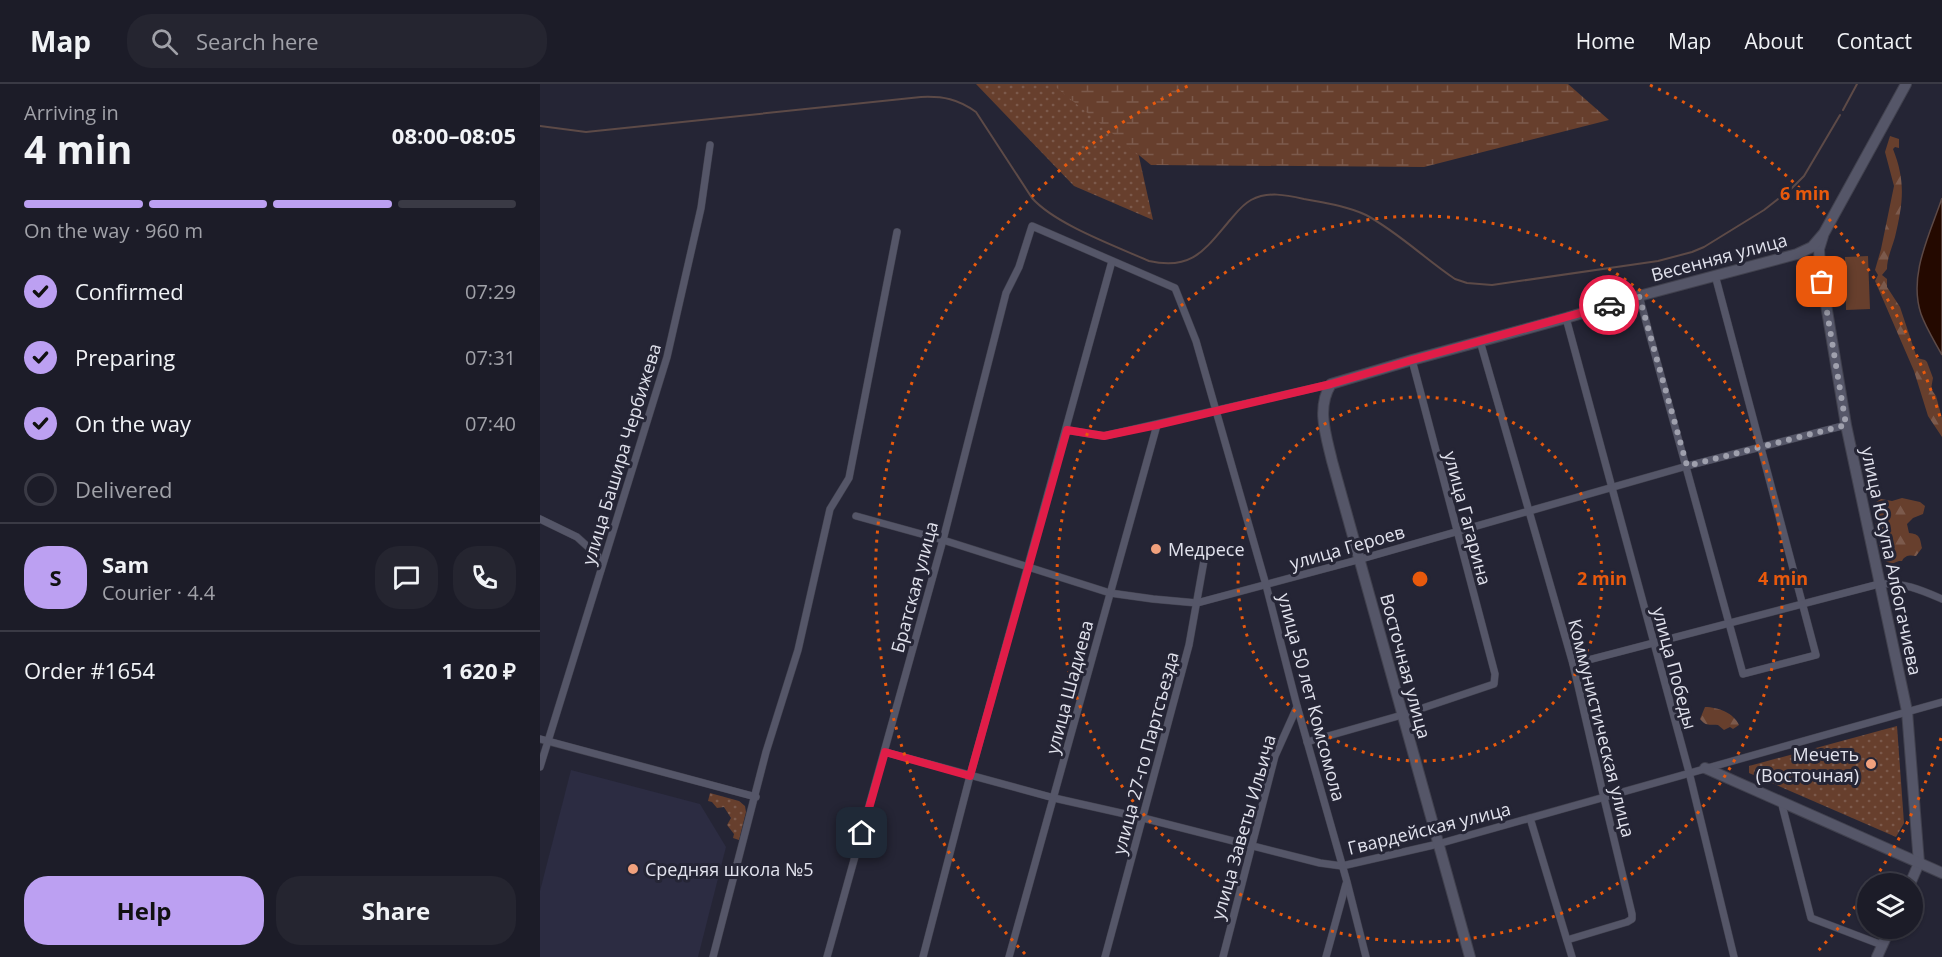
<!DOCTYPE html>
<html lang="en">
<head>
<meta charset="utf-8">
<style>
  :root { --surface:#1c1c28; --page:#252530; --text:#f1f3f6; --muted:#a0a1a8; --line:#3a3a45; --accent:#bca0f2 }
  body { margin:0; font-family:"Open Sans",sans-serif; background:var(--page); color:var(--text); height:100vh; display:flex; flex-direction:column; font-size:22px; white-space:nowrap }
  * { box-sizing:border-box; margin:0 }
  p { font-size:20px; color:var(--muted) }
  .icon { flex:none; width:33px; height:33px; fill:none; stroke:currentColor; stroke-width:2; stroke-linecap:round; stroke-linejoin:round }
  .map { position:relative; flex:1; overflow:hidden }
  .sheet { display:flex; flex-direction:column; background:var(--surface); width:540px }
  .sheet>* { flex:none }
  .buttons { position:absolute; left:1317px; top:789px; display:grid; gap:12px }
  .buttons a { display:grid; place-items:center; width:66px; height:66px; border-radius:50%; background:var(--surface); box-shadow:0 2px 4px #0004,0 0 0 2px var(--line); font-size:30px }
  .pin { position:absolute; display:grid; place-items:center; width:51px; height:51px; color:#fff; margin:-26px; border-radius:12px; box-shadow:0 3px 9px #0006 }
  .courier { position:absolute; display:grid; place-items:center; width:60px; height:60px; margin:-30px; border:4px solid #e11d48; border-radius:50%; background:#fff; color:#222; box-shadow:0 2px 8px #0007 }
  .overview em { font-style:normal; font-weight:700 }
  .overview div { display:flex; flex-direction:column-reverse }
  .overview { display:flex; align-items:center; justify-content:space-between; height:102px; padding:0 24px }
  h1 { font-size:39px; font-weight:700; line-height:45px }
  .bar { display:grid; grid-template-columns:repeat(4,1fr); gap:9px 6px; align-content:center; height:72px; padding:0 24px }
  .bar i { height:8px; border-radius:4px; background:var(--line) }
  .bar .active { background:var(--accent) }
  .bar p { grid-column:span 4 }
  .line { display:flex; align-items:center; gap:15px; padding:0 24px; border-top:2px solid var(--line) }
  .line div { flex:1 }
  .round { display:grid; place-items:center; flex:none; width:63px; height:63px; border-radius:24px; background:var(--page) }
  ol { padding:0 24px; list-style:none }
  li { display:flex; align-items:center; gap:18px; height:66px }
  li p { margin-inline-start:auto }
  li .icon { padding:6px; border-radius:50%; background:var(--accent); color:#111; stroke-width:4 }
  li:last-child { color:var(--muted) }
  li i { width:33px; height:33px; border:3px solid var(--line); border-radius:50% }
  .primary-button { display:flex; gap:12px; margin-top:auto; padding:12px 24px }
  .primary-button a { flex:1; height:69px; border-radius:24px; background:var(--accent); color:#111; font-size:24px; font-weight:700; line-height:69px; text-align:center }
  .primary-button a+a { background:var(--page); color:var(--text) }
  header { display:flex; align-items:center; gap:36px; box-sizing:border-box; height:84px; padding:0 30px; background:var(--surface); border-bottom:2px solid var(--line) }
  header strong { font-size:28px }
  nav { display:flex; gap:33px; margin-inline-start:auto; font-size:21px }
  .search { width:420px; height:54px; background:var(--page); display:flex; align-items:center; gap:15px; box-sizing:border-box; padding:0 21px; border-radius:24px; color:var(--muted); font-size:22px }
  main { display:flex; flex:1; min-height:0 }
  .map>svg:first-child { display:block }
</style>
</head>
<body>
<header>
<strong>Map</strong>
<div class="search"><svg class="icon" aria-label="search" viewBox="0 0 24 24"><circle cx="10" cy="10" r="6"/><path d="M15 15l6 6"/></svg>Search here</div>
<nav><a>Home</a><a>Map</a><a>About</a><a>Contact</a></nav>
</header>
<main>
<section class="sheet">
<div class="overview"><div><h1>4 min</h1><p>Arriving in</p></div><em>08:00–08:05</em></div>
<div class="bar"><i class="active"></i><i class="active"></i><i class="active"></i><i></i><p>On the way · 960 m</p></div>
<ol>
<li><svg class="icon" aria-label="check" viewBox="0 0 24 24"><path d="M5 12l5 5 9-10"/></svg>Confirmed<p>07:29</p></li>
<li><svg class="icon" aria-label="check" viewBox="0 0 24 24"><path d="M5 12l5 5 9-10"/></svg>Preparing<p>07:31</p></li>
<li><svg class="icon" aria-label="check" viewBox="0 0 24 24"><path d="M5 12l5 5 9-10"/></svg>On the way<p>07:40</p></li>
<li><i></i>Delivered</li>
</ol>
<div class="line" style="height:108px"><b class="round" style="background:var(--accent);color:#111">S</b><div><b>Sam</b><p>Courier · 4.4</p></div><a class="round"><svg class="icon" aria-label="chat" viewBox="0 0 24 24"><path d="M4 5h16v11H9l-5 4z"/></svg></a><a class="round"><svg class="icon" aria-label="phone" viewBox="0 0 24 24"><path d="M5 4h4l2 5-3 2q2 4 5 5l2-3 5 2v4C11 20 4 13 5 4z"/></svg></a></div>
<div class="line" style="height:78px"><div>Order #1654</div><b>1 620 ₽</b></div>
<div class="primary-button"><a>Help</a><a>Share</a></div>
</section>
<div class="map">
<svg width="1402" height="873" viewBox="0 0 1402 873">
  <defs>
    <pattern id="grass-dots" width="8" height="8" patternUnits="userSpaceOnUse" patternTransform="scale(1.5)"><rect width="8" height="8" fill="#673f2d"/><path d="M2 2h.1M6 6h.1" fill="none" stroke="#7c5a4c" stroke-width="1.8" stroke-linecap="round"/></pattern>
    <pattern id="forest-firs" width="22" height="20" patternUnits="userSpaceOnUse" patternTransform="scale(1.5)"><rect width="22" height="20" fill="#673f2d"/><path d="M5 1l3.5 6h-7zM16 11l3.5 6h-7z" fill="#7c5a4c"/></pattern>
    <pattern id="wetland-marsh" width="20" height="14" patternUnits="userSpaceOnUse" patternTransform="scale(1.5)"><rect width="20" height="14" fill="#673f2d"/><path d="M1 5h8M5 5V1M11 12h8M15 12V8" fill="none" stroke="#7c5a4c"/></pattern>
  </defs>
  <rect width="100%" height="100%" fill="#252535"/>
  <polygon fill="#2c2c42" points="31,686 160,720 186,763 158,873 0,873 0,807"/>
  <g fill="url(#grass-dots)">
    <polygon points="436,0 898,0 596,59 613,136 534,102"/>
    <polygon points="1357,642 1364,739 1356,753 1209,689 1209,682"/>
    <polygon points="170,709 199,717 205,722 206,728 199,756 193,754 194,750 187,741 191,734 184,723 177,724 172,718 168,717"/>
  </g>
  <g fill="url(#forest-firs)">
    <path d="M1350,52L1359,55V64L1355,63L1353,65C1366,98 1363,119 1355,153C1352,164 1347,174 1347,185L1342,191L1347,195V203L1360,223L1377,274L1385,276L1387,278L1393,294L1391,305L1396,312L1402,334V353L1388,332L1374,287L1335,197L1338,191L1335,186L1341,165L1354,102L1345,68Z"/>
    <path d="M1362,414L1380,418L1385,422L1383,430L1373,434L1367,440L1369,449C1380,450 1380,454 1382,464L1376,472C1370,471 1365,471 1362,477H1359L1351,480L1343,476L1344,467L1339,462V454L1344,451L1335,440L1338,436L1335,429L1333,420L1341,415L1352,417Z"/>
    <path d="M1165,623C1178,623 1194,629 1199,641L1193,645L1190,643L1184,646L1178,641C1169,640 1167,643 1160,635Z"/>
  </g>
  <polygon fill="url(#wetland-marsh)" points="512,0 1028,0 1069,36 884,83 611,81"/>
  <polygon fill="#673f2d" points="1328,172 1330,225 1306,226 1305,173"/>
  <path fill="#240900" stroke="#5d4a47" stroke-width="1.5" d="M1402,114V271C1395,258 1386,244 1381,230C1368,191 1390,150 1402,114Z"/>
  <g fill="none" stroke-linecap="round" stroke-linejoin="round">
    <g stroke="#5d4a47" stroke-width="2">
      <polyline points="1303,26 1317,0"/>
      <path d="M0,42L46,48L381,13C403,12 418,15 436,28L492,114C515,140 575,162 609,177C653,187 665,165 691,135C697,128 702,121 711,116C728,107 746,111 764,115C785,119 807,122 826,131C858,148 885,175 915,195L927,199L952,201L1118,177L1152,168L1164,163L1224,126L1251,105L1264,92L1300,31"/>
    </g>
    <defs>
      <g id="street">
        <polyline points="1099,212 1203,590 1276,571 1175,191"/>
        <polyline points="1026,234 1149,688 1194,873"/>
        <polyline points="940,257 1033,580 1064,714 1092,830 1092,835 1087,838 1027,856"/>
        <polyline points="527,346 564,352 791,300"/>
        <polyline points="316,432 403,456 570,509 613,515 657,519 821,475 1147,382 1306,341"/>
        <polyline points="0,435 37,453 58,472 61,485"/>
        <path d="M1033,580L1339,500C1363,498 1381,506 1402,515"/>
        <polyline points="0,655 216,713"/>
        <polyline points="767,658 862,631 954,600 955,590 872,276"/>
        <polyline points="345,668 514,714 603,734 780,779 802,782 898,760 1402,618"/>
        <polyline points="0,683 127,273 161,124 170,61"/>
        <polyline points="1241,717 1271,834 1342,861"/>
        <polyline points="990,734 1032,873"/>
        <polyline points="173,873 226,668 258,566 290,425 309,394 357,148"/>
        <polyline points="287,873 403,456 466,209 479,183 492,142 635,204 656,257 726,501 757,622 807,798 826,873"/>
        <polyline points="383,873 430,692 572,177"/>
        <polyline points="469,873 617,341"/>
        <polyline points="565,873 649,561 665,471"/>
        <polyline points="683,873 735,672 757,623"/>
        <polyline points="786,873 806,800"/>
      </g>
      <g id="secondary">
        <polyline points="1283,152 1279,165 1280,184 1306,341 1367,627 1379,779 1370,800"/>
        <polyline points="1165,684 1402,789"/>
        <path d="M930,873L792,377C786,351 776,324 791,300L872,276L1026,234L1099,212L1257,170L1272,163L1284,149L1366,0"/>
        <polyline points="1337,873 1350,844"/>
      </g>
    </defs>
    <use href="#street" stroke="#41414e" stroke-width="8"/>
    <use href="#secondary" stroke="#41414e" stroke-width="12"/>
    <use href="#street" stroke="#555668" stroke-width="7"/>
    <use href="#secondary" stroke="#555668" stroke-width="10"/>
  </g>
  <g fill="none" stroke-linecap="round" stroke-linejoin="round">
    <polyline stroke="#9fa0ad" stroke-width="6" stroke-dasharray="0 10.8" points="1069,221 1099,212 1147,382 1306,341 1282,198"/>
    <polyline stroke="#e11d48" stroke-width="8" points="322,749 345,668 430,692 527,346 564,352 617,341 791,300 872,276 1069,221"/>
  </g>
  <g fill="none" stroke="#e8590c" stroke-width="3" stroke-dasharray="3 6">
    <circle cx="880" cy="495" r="182"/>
    <circle cx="880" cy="495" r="363"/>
    <path d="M1401 654A545 545 0 0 1 1334 796M1326 808A545 545 0 0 1 1275 870M485 870A545 545 0 0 1 650 1M1110 1A545 545 0 0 1 1401 336"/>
  </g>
  <g fill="#f1a17d" stroke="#252535" stroke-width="2">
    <circle cx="616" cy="465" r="6"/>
    <circle cx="1331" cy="680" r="6"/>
    <circle cx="93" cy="785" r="6"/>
  </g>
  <g text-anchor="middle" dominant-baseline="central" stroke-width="6" stroke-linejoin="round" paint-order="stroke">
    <g font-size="18" fill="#e1e2ed" stroke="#252535">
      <text transform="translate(1179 173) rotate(-15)">Весенняя улица</text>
      <text transform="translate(81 370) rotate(-73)">улица Башира Чербижева</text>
      <text transform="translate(928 434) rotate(75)">улица Гагарина</text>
      <text transform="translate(807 463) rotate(-16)">улица Героев</text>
      <text transform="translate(1352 477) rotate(78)">улица Юсупа Албогачиева</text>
      <text transform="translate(374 503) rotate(-75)">Братская улица</text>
      <text transform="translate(866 582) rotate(75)">Восточная улица</text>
      <text transform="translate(1135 584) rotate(75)">улица Победы</text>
      <text transform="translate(529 603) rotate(-75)">улица Шадиева</text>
      <text transform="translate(772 613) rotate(75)">улица 50 лет Комсомола</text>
      <text transform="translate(1062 644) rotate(76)">Коммунистическая улица</text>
      <text transform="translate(605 669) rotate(-75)">улица 27-го Партсъезда</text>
      <text transform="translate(703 743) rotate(-74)">улица Заветы Ильича</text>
      <text transform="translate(889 744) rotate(-14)">Гвардейская улица</text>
    </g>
    <g font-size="18" fill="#e1e2ed" stroke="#252535" text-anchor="start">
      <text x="628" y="465">Медресе</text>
      <text x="1319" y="670" text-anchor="end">Мечеть<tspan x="1319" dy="21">(Восточная)</tspan></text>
      <text x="105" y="785">Средняя школа №5</text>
    </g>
  </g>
  <circle cx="880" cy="495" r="9" fill="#e8590c" stroke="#252535" stroke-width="3"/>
  <g font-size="18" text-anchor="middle" font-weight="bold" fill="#e8590c" stroke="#252535" stroke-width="6" stroke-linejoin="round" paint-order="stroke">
    <text x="1265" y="116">6 min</text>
    <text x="1062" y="501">2 min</text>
    <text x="1243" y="501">4 min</text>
  </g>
</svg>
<div class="buttons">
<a><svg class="icon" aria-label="layers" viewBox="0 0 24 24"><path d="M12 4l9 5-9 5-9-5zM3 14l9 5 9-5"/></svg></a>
</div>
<div class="pin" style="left:1282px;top:198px;background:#ea580c"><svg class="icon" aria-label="bag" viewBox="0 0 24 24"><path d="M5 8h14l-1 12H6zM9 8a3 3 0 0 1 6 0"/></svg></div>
<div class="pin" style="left:322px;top:749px;background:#1f2937"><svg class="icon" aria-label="home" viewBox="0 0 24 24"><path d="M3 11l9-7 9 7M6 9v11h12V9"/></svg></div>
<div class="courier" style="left:1069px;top:221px"><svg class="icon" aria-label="car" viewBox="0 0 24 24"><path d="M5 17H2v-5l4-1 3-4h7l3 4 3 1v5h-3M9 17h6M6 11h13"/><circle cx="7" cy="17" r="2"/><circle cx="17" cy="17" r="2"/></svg></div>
</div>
</main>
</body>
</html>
